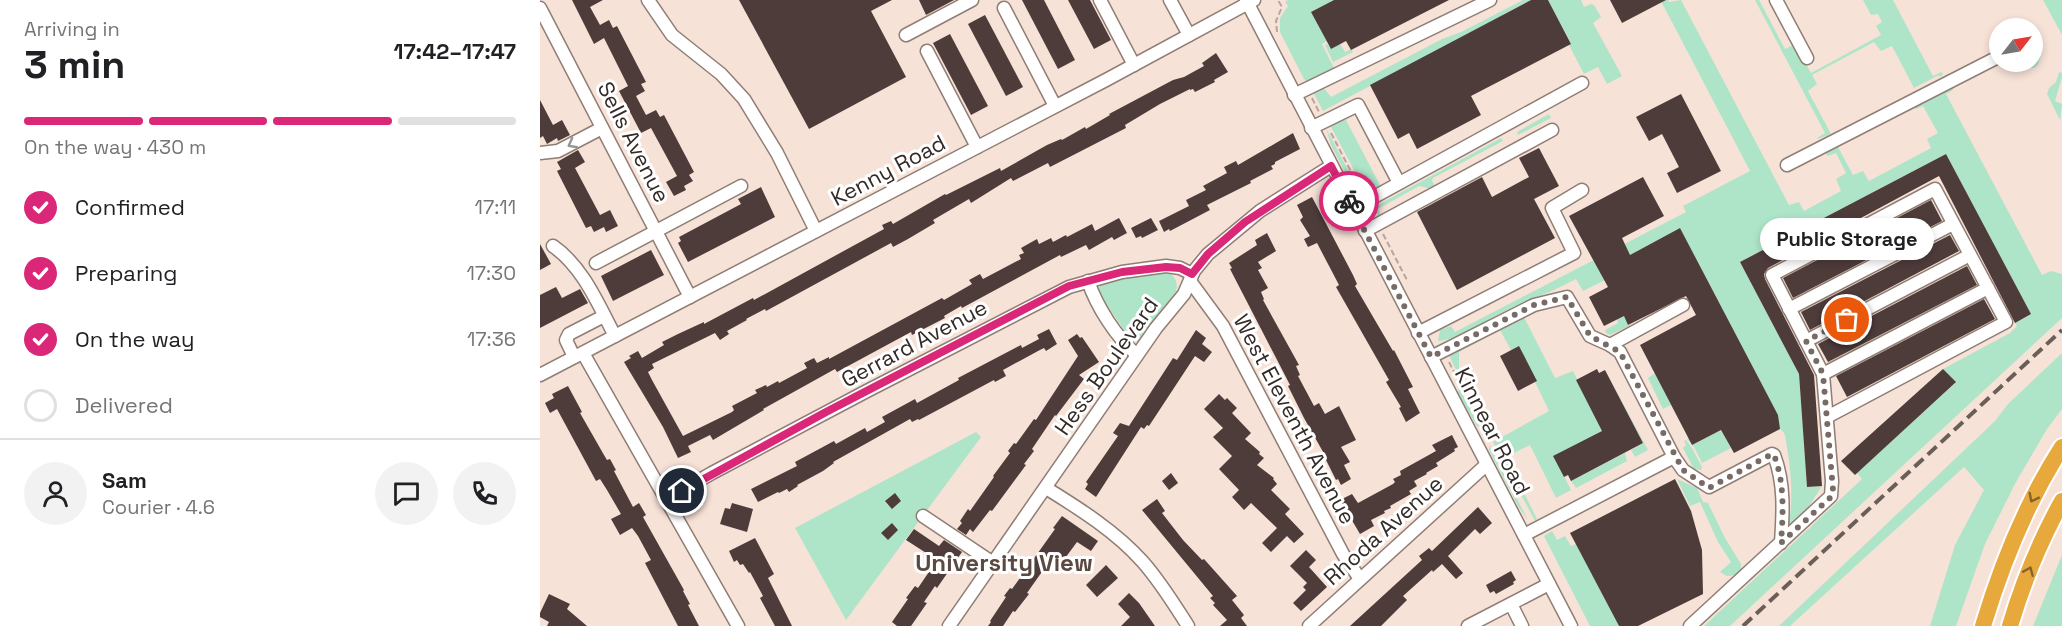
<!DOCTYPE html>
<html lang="en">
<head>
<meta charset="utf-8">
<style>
  :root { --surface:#fff; --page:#f2f2f2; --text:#202124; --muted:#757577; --line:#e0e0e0; --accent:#db2777 }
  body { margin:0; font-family:"Space Grotesk",sans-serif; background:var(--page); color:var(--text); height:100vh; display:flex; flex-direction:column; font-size:22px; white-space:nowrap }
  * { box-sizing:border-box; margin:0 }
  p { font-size:20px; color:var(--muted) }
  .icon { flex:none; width:33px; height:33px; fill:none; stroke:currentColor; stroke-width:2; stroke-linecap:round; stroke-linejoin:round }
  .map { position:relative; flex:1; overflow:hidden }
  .sheet { display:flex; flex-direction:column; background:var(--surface); width:540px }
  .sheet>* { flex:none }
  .needle { width:39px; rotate:59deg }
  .fabs { position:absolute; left:1449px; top:18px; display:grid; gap:12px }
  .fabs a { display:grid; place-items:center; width:54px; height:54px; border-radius:50%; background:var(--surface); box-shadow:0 3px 9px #0003; font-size:30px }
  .pin { position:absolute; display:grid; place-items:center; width:51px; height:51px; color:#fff; margin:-26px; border:3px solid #fff; border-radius:50%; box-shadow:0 2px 6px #0007 }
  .courier { position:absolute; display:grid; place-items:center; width:60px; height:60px; margin:-30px; border:4px solid #db2777; border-radius:50%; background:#fff; color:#222; box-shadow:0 2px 8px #0007 }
  .bubble { position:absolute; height:42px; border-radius:21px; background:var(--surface); box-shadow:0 3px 9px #0003; font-size:20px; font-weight:700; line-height:42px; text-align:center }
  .overview em { font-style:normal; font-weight:700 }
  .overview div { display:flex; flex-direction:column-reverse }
  .overview { display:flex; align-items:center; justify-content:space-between; height:102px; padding:0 24px }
  h1 { font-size:39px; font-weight:700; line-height:45px }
  .bar { display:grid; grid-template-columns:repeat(4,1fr); gap:9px 6px; align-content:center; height:72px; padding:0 24px }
  .bar i { height:8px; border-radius:4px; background:var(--line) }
  .bar .selected { background:var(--accent) }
  .bar p { grid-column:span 4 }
  .line { display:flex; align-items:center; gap:15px; padding:0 24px; border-top:2px solid var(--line) }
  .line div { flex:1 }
  .round { display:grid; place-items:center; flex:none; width:63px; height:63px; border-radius:32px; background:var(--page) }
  ol { padding:0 24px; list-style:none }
  li { display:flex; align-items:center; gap:18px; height:66px }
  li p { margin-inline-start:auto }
  li .icon { padding:6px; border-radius:50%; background:var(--accent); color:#fff; stroke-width:4 }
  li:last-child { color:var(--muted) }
  li i { width:33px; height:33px; border:3px solid var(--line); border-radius:50% }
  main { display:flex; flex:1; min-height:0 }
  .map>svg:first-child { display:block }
</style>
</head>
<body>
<main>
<section class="sheet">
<div class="overview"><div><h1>3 min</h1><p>Arriving in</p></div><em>17:42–17:47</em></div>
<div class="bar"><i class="selected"></i><i class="selected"></i><i class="selected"></i><i></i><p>On the way · 430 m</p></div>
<ol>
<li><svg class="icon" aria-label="check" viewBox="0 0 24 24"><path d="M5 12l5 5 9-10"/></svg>Confirmed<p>17:11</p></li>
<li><svg class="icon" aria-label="check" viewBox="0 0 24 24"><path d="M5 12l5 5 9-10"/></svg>Preparing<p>17:30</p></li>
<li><svg class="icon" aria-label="check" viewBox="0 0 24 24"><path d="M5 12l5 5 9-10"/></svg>On the way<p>17:36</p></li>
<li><i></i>Delivered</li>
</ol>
<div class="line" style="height:108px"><a class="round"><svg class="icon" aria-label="person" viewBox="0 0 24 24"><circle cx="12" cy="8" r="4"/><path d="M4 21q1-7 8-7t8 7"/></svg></a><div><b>Sam</b><p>Courier · 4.6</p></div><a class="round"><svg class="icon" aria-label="chat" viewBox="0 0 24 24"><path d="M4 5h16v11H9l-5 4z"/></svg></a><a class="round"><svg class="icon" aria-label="phone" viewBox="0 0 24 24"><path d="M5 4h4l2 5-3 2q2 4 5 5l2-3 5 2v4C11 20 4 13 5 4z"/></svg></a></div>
</section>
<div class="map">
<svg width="1522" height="626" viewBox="0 0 1522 626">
  <rect width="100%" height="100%" fill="#f7e2d8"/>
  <g fill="#aee5c9">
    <polygon points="748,0 794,0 772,12 787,41 782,44 794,68 768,82 764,79 740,32 740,18 748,6 745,2"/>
    <polygon points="983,0 991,0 783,111 773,92 784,88 791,97 902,39 921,32"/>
    <polygon points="1008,0 1041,0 1044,7 1051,4 1054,5 1061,17 1053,23 1082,76 1067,84 1058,67 1044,74 1029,45 1031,43"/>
    <path d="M1112,0H1128L1129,2L1141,0L1249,205L1259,202L1264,211L1301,191L1296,179L1306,173L1296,153L1288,156L1285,153L1295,146L1298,147L1313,175L1323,171L1329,181L1391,148L1387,139L1398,133L1383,106L1376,109L1373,106L1413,85V90L1406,94L1502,275L1511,271L1522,274V318L1190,626H1164L1322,479L1317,473L1415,383L1403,369L1470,333L1477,326L1475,323L1491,314L1406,154L1200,262L1259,374L1267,487L1282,486L1265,512L1248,530C1254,497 1251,468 1245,436C1245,433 1242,431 1240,429C1238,425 1238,418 1238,415L1140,228L1090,255L1088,252L1065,280L1043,291L1036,279C1013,292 987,300 963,312C942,322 921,339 898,341L900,330L911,326L915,332L1146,212L1143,206L1210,171L1122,3Z"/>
    <polygon points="1215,0 1219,0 1245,49 1255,44 1271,73 1341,35 1336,26 1342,22 1338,14 1331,15 1323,0 1353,0 1393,76 1401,72 1403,74 1400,77 1399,75 1374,88 1352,46 1341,51 1334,42 1272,75 1277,84 1268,91 1291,134 1278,139 1277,138 1285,133"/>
    <polygon points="1503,0 1522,0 1522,35"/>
    <polygon points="788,44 791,49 800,44 805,52 811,49 813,52 793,62 785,45"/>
    <polygon points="1498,48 1502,52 1498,65 1494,68 1489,68 1489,64 1496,60 1493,50"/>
    <polygon points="1519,72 1522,73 1522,77 1515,101 1522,104 1520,120 1507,94 1509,88 1516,82"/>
    <polygon points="1009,114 1011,118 978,135 977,132"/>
    <polygon points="805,118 841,187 827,194 790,125"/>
    <polygon points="786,128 820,193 814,190 791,145"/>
    <polygon points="961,138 963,141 893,178 892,181 897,190 879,186 838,209 841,215 839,217 834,207"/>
    <path d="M619,272L630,273C636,279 638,283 636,292L604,339L598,342L591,340L560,295L559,287C573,274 601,275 619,272Z"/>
    <polygon points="985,315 985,319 1015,378 1033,371 1062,431 1014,456 1031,490 1016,498 990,445 966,457 997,519 995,521 953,442 1009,411 995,382 997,381 971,350 960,330 919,352 919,371 915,368 908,353"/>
    <polygon points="1084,316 1089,326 1070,335 1066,333 1065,330 1078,323 1077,319"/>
    <polygon points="1522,353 1522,409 1507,429 1476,482 1445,544 1416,626 1390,626 1415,545 1444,490 1424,467 1250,626 1239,626 1455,421 1468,404"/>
    <polygon points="1065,370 1108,450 1095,457 1091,450 1103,443"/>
    <polygon points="1115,373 1131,405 1123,409 1108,378"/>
    <polygon points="919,387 940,427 936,425 918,393"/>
    <polygon points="1181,430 1191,448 1162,463 1154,447 1147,439 1149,438 1152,445"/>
    <polygon points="436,432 441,437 306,620 255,528"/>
    <polygon points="1146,440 1152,448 1162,467 1161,470 1154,469 1143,448 1146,445 1144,441"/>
    <polygon points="949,445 988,520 979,508 949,450"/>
    <polygon points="1085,453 1087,461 1036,488 1031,481"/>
    <polygon points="1137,479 1157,488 1163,502 1168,503 1185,538 1201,564 1201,570 1198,575 1187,576 1180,572 1191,562 1178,542 1160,502 1150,506"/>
    <polygon points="1012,531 1017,540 1025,536 1031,546 1036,544 1079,626 1050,626 1004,536"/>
    <polygon points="1522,555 1522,626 1493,626"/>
  </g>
  <g fill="#4e3c3b">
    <polygon points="32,0 63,0 50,7 60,25 69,20 73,28 77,26 106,82 101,84 105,91 96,96 106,115 116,110 120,117 124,115 154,172 149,175 153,181 144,186 146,190 134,196 126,182 137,176 111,128 101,133 79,91 88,86 64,38 54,44"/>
    <polygon points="199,0 352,0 331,11 366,77 269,129"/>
    <polygon points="379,0 414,0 386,15"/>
    <polygon points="482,0 504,0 535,60 518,69"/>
    <polygon points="528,0 550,0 571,40 554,49"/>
    <polygon points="794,0 909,0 811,50 806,41 791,49 771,12"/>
    <polygon points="991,0 1008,0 1031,44 931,96 941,115 877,149 869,133 858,139 830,85"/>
    <polygon points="1070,0 1126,0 1082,23"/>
    <polygon points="445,15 483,87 466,96 428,24"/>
    <polygon points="410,34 448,106 431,115 393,43"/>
    <polygon points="676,53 688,72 674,80 675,82 655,92 653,89 650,90 650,89 620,104 585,125 586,128 510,167 508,163 473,181 471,178 431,203 429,199 393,220 395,223 368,239 353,247 351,243 226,311 225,309 206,319 207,320 187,331 189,334 180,340 175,333 112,364 114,368 108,372 112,380 143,436 192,412 194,410 192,406 217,393 215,390 226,385 227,387 238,381 239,383 267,368 264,363 274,358 277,363 289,357 289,359 402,298 404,300 432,284 429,280 440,274 443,279 481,259 479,255 484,253 481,248 497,239 499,244 511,238 513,242 526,235 527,237 552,224 555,231 579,218 587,233 574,240 572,237 549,250 546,245 521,257 520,255 422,308 421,306 404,316 405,318 372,335 371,332 297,372 295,369 223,409 224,410 173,440 170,435 148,446 151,452 138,458 123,427 84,362 91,358 89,356 98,351 102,358 124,345 122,342 138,334 164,322 164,324 213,298 214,300 344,229 342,225 351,221 353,224 405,194 406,195 460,168 461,171 507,145 521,139 522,140 545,127 546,129 570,115 569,114 633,80 644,77 664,66 662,63"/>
    <polygon points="1141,94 1181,171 1137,193 1127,173 1139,167 1122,134 1109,141 1096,117"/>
    <polygon points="0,100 13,125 22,120 30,135 18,141 17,138 7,144 3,136 0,138"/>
    <polygon points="753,133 760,149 735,162 735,164 731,166 733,169 710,181 711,183 667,205 670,210 630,231 629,229 624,232 619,221 649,206 646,200 666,190 663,186 687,173 684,167 696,161 698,165"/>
    <polygon points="999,148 1019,186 994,199 1015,238 917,290 877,212 942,177 952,197 989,177 979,158"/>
    <polygon points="38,150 45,162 35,168 60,215 70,210 78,226 66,232 64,227 54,232 51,226 46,228 17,171 21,169 17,162"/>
    <polygon points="1406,154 1491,314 1475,323 1399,176 1228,268 1224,274 1225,279 1274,375 1282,486 1267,487 1259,374 1200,262"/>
    <polygon points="1103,177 1124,216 1082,238 1090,255 1140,228 1238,415 1240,429 1194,453 1181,430 1152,445 1100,345 1156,315 1146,296 1088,325 1084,316 1064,326 1049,297 1068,287 1029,216"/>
    <polygon points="221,187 235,217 148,262 138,243 141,241 139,237 201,204 198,199"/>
    <polygon points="772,197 813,275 817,284 815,286 853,351 854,350 873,387 868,389 880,413 866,422 859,408 861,407 846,382 849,380 796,287 799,285 777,243 768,247 764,239 770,236 760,220 763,217 757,205"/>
    <polygon points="1391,200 1402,221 1253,298 1243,278"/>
    <polygon points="611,218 618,230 602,238 601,236 596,238 591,228"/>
    <polygon points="727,233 736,251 718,262 722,268 718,270 728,288 721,292 724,299 723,300 759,365 756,366 760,375 758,376 774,406 779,403 785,414 799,406 816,440 801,447 810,462 804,465 811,479 801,485 798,479 796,480 786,460 787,459 764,418 748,386 750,385 690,269 692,268 689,263 717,245 715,240"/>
    <polygon points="1410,235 1419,251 1270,330 1261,312"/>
    <polygon points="0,244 11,264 0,270"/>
    <polygon points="111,250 124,275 73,301 61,276"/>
    <polygon points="1427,266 1437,285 1288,362 1278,344"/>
    <polygon points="16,287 22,298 40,289 48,303 0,328 0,295"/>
    <polygon points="1444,299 1455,319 1307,397 1296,376"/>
    <polygon points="509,329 517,344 506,351 504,348 498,351 463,370 466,376 455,382 454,380 379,420 378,419 372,422 370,419 293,462 294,463 283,471 257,485 258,486 249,492 247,489 239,493 238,492 218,502 211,489 257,466 255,462 294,441 296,444 325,428 327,432 345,422 342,417 375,399 377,403 419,380 418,378 481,345 482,348 499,339 497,335"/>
    <polygon points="656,330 666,338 662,344 672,352 664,362 655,356 609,426 607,425 604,429 601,427 556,497 545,489 548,484 546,482 578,436 573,433 580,423 589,426 633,358 637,360"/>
    <polygon points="537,334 540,338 542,337 559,362 539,375 544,379 516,416 515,415 492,449 494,451 484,464 486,465 452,511 450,510 433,532 430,529 426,535 417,529 422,523 420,521 428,509 430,511 454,477 453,476 470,453 468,451 474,443 476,444 494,419 496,420 538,356 528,340"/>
    <polygon points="979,346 997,381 978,391 960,356"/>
    <polygon points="1057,369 1059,373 1065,370 1103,443 1031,481 1028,475 1024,477 1013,456 1062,431 1036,380"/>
    <polygon points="1403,369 1416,382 1315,475 1301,461"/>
    <polygon points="28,386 42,412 40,413 64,455 67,460 70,459 76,470 74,471 93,507 99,503 106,515 103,517 144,590 143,591 150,604 148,605 159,626 138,626 105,563 111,560 98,536 92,528 80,535 71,519 81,514 67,490 60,479 56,481 17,409 10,413 5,403 14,398 12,394"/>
    <polygon points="679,394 685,400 687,398 697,408 692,413 711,433 705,439 720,452 719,454 724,458 717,465 734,478 733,479 737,484 731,490 750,509 745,514 764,534 754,543 747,536 731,552 722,543 737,528 711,503 704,510 692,497 699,490 679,469 692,456 673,437 683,428 664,409"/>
    <polygon points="912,435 918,447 914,449 915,451 896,463 898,466 886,473 887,474 874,481 877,486 869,491 871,494 850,506 851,508 844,511 845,513 831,520 834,526 820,534 800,500 812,494 818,503 853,484 855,482 853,479 861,475 860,471 896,451 892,445"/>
    <polygon points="631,473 638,483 629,490 622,481"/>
    <polygon points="1135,479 1151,511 1162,550 1163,594 1098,626 1079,626 1030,533"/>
    <polygon points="355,493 361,501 352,509 345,501"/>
    <polygon points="617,499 625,511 622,513 643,540 662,560 664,559 697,596 692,600 704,615 701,618 707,626 680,626 687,620 673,605 675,603 670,598 673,596 602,510"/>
    <polygon points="192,503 213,509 207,532 180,524 185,508 190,509"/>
    <polygon points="938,507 952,523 940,534 935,529 908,556 923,573 916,579 902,564 893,572 892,570 863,596 867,600 841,626 810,626 882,560 879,556 889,548 892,551"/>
    <polygon points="522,516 558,541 551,551 537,542 520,565 511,559 487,593 489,594 475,612 473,611 463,626 448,626 451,622 450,621 466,597 464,596 470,588 472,589 515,529 513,528"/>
    <polygon points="352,523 358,530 348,540 341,533"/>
    <polygon points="374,529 399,546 404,540 422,552 397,588 395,586 384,602 387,603 371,626 357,626 352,622 368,599 366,598 375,586 378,588 397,560 366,540"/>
    <polygon points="215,538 234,574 228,578 252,626 235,626 220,598 223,596 210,572 209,573 203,564 200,565 197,560 194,562 189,551"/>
    <polygon points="766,550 776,560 769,567 787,587 761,611 753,603 766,590 763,587 767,583 750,566"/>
    <polygon points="566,565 578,578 557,597 546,585"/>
    <polygon points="971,571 976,580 973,582 974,584 956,594 954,591 950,593 946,585"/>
    <polygon points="589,593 599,603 615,626 581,626 590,617 578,604"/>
    <polygon points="9,594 30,604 27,609 47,626 7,626 9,622 0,617 0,613"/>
  </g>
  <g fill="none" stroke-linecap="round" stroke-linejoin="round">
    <defs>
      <g id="minor">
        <polyline points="108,0 132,35 181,74 204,99 237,153 276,231"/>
        <polyline points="560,0 594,65"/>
        <polyline points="630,0 649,35"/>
        <polyline points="706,0 1031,626"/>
        <polyline points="1236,0 1267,58"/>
        <polyline points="0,8 150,297"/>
        <polyline points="464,8 515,106"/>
        <polyline points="366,35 432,0"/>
        <polyline points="387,51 437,147"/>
        <polyline points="754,95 950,0"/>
        <polyline points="771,128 818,105 859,183"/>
        <polyline points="0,153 18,151 62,128"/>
        <polyline points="1247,165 1460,56"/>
        <polyline points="814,208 1042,83"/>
        <polyline points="825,231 1012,130"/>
        <path d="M13,246C43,267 58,304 75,336"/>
        <polyline points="56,263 201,186"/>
        <path d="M548,281C557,307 576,337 597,355"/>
        <polyline points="650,281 683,326 803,554 820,579"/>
        <polyline points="1249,309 1413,224"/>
        <polyline points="878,333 1034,253 1012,208 1042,190"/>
        <polyline points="1266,341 1430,255"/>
        <polyline points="1070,345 1143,305"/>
        <polyline points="43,353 198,626"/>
        <polyline points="34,357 26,340 29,334 64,316"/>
        <polyline points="891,357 994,305 1027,297 1050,336 1070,345 1080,352 1134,457 984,535"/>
        <polyline points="1283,374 1448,288"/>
        <polyline points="0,375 566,80 714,0"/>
        <path d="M1134,457L1143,470L1169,487L1232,454L1234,455C1245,484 1243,513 1241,543"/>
        <path d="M506,488C540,509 576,532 602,561C620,581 634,604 648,626"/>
        <polyline points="127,499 172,473 325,392 529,287 582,272 626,266 640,268 652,274"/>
        <polyline points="383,516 453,563"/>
        <polyline points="971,604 982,626"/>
        <polyline points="409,626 616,328 644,294 654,271 668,254 720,211 791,166"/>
        <polyline points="769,626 946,465"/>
        <polyline points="928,626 1009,584"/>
        <polyline points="1150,626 1291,496 1292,481 1283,374 1232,275 1395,189 1466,322 1287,417"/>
      </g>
      <g id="highway">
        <path d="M1443,626C1462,563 1486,503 1522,447"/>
        <path d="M1470,626C1483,582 1500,541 1522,501"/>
      </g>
    </defs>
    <use href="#minor" stroke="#907d74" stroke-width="15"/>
    <use href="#highway" stroke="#fff" stroke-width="20"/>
    <g stroke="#b7a69e" stroke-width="2" stroke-dasharray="6 3" stroke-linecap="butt">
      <polyline points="737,32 736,21 742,7 738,0"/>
      <polyline points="772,98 779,112"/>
      <polyline points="791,133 821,191"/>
      <polyline points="843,234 868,282"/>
      <polyline points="909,362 921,386"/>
    </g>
    <use href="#minor" stroke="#fff" stroke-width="12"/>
    <use href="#highway" stroke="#e7a83c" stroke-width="16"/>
    <polyline stroke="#6a5e58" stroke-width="4" stroke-dasharray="12 6" stroke-linecap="butt" points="1203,626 1522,330"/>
  </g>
  <defs><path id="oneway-chevron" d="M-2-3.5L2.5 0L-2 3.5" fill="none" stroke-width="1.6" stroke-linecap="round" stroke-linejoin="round" transform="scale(1.5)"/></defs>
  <use stroke="#999593" href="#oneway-chevron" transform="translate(32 144) rotate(152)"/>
  <g stroke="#846330">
    <use href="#oneway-chevron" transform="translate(1493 498) rotate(117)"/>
    <use href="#oneway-chevron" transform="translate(1489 571) rotate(-67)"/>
  </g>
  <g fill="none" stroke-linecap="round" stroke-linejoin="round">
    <path stroke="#786b65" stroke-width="6" stroke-dasharray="0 10.8" d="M809,201L891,357L994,305L1027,297L1050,336L1080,352L1143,470L1169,488L1232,454L1234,455C1245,484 1243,513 1241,543L1292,496L1293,490L1283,374L1266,341L1307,320"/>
    <polyline stroke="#db2777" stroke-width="8" points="142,491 286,412 529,286 582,272 626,267 640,268 652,274 668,254 705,222 791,166 809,201"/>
  </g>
  <g text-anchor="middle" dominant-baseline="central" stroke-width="6" stroke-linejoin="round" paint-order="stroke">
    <g font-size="22" fill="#332b27" stroke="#fff">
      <text transform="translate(94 142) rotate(63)">Sells Avenue</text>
      <text transform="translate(348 170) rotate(-28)">Kenny Road</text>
      <text transform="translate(374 343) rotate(-28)">Gerrard Avenue</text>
      <text transform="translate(566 366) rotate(-55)">Hess Boulevard</text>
      <text transform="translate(755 419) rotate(62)">West Eleventh Avenue</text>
      <text transform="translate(953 431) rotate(63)">Kinnear Road</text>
      <text transform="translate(843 530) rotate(-42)">Rhoda Avenue</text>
    </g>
    <g font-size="24" font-weight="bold" fill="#5b4a42" stroke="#fff">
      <text x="464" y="562">University View</text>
    </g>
  </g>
</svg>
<div class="fabs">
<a><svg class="needle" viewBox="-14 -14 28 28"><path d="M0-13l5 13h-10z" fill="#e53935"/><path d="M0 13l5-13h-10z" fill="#757577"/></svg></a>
</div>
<div class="pin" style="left:1307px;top:320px;background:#ea580c"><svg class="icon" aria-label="bag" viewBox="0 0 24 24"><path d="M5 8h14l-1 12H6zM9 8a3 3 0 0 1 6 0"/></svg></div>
<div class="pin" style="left:142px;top:491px;background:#1f2937"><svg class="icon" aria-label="home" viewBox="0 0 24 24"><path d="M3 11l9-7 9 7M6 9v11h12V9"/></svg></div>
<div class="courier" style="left:809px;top:201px"><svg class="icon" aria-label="bike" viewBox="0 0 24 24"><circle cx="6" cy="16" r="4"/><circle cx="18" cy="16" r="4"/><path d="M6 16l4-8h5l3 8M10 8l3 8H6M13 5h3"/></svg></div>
<div class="bubble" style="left:1220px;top:218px;width:174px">Public Storage</div>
</div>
</main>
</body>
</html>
